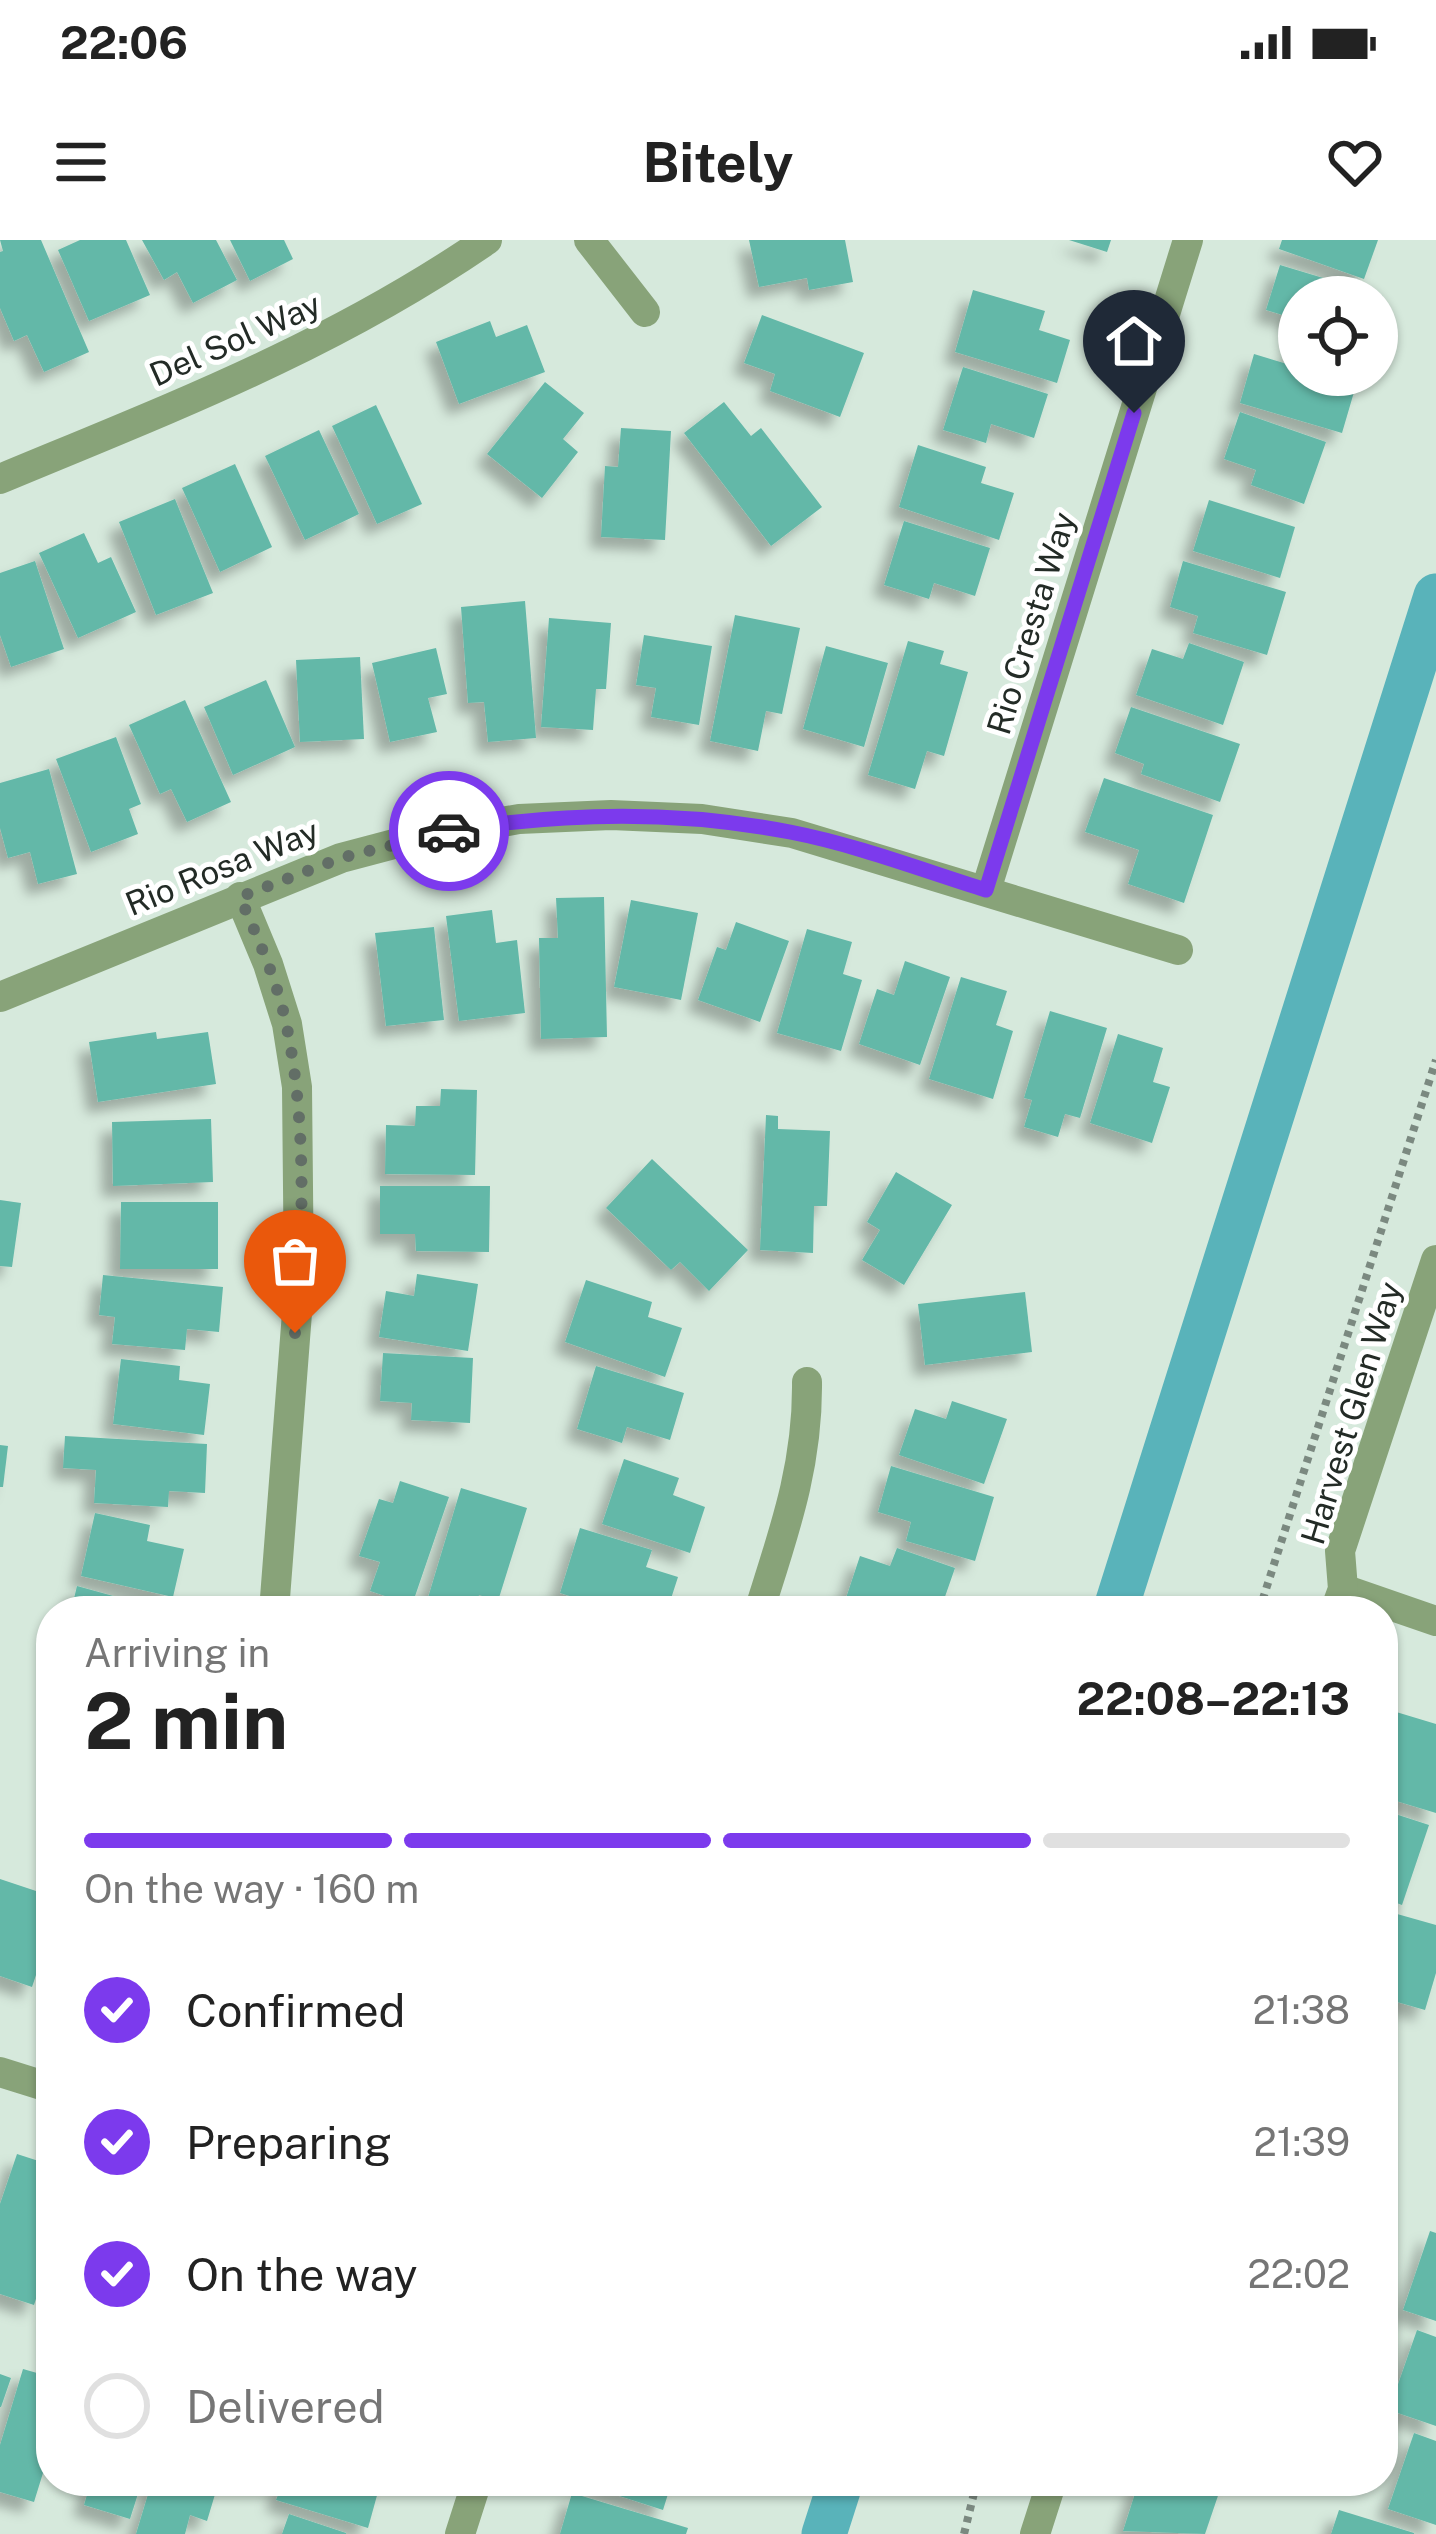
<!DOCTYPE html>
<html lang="en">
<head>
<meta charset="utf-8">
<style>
  :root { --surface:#fff; --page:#f6f6f6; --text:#222; --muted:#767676; --line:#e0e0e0; --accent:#7c3aed }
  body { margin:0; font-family:"Public Sans",sans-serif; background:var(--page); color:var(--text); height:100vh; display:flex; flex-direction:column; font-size:45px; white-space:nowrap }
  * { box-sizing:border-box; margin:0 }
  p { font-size:39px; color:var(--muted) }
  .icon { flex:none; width:66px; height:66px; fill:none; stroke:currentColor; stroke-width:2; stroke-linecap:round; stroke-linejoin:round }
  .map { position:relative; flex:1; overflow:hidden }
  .drawer { position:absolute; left:36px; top:1356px; width:1362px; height:900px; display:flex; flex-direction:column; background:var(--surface); border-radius:48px; box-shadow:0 3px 9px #0004 }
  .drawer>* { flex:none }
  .controls { position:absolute; left:1278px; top:36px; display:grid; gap:24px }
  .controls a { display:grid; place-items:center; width:120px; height:120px; border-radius:50%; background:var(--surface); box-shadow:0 3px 9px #0004; font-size:60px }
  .pin { position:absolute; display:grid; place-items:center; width:102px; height:102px; color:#fff; margin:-123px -51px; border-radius:50% 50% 50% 0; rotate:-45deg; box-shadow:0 0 12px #0007 }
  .pin .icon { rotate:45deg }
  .courier { position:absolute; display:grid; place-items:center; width:120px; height:120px; margin:-60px; border:9px solid #7c3aed; border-radius:50%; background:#fff; color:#222; box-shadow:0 3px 15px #0007 }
  .head em { font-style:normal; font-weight:700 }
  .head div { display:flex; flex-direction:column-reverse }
  .head { display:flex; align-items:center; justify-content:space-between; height:204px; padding:0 48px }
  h1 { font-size:78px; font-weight:700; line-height:90px }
  .bar { display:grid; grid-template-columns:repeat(4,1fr); gap:18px 12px; align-content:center; height:144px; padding:0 48px }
  .bar i { height:15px; border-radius:9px; background:var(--line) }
  .bar .current { background:var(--accent) }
  .bar p { grid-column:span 4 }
  ol { padding:0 48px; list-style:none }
  li { display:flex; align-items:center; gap:36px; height:132px }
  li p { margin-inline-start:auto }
  li .icon { padding:12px; border-radius:50%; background:var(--accent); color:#fff; stroke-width:4 }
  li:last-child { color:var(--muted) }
  li i { width:66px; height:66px; border:6px solid var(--line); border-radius:50% }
  .status { display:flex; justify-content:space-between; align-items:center; height:84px; padding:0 60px; background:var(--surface); direction:ltr }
  .status svg { height:33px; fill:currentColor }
  header { display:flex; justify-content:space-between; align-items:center; height:156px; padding:0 48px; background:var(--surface); font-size:54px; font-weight:700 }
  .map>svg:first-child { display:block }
</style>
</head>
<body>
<div class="status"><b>22:06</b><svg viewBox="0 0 49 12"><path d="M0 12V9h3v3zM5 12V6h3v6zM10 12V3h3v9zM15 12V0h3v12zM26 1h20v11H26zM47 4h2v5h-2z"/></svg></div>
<header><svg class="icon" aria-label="menu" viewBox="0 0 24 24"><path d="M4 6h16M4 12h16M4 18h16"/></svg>Bitely<svg class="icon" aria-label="heart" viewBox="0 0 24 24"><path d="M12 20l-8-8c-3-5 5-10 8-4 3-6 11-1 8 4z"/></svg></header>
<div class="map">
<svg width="1436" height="2294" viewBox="0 0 1436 2294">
  <defs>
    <filter id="shadow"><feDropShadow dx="-11" dy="11" stdDeviation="6" flood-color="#0004"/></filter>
  </defs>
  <rect width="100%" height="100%" fill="#d6e9dc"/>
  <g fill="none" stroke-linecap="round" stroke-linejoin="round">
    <g stroke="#59b3ba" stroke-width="45">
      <polyline points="1115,1371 1436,356"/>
      <polyline points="824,2294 841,2241"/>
    </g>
  </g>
  <g fill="#63b8a8" filter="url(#shadow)">
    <polygon points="0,0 41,0 89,112 44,132 27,95 14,101 0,68 0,12 3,11"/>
    <polygon points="80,0 126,0 150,55 89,81 58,10"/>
    <polygon points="142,0 216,0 237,40 193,63 177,32 164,40"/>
    <polygon points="230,0 284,0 293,19 250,41"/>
    <polygon points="749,0 845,0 853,42 809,50 807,38 759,47"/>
    <polygon points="1069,0 1111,0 1107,12"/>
    <polygon points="1282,0 1378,0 1364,39 1279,9"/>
    <polygon points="1280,25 1383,56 1378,74 1377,57 1299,57 1299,80 1266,70"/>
    <polygon points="973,50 1045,71 1039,90 1070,100 1057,143 955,112"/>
    <polygon points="762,75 864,113 840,177 770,151 775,134 744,123"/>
    <polygon points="490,81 496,97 527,85 545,132 459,164 436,102"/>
    <polygon points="1291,108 1299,110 1299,135 1359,135 1342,193 1240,163 1254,114 1287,124"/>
    <polygon points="963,127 1048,154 1034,198 991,184 986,203 943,190"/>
    <polygon points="545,142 584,173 563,199 578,212 542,258 487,214"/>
    <polygon points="724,162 751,196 761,188 822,267 771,306 684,193"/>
    <polygon points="376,165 422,264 377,284 332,186"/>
    <polygon points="1240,172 1326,202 1304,264 1251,245 1256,230 1224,219"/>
    <polygon points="621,188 671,191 665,300 601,297 605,226 618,227"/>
    <polygon points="319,190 359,274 305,300 265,216"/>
    <polygon points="918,205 986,227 981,243 1014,253 999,300 899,267"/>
    <polygon points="235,224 272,307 220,332 182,248"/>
    <polygon points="175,259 213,353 156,375 119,282"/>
    <polygon points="1209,260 1295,287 1280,338 1193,311"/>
    <polygon points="904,281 990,308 975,356 934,343 929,359 884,345"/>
    <polygon points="84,293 98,323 111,317 136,372 78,398 39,313"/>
    <polygon points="35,321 64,409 11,427 0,395 0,333"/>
    <polygon points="1183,321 1286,352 1267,415 1193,393 1198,376 1170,367"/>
    <polygon points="525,361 536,498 488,502 484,462 468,463 461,367"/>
    <polygon points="735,375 800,388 782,474 766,471 758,511 710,501"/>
    <polygon points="549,378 611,383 606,449 596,449 593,490 541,487"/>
    <polygon points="644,395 712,406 699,485 651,477 656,448 636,445"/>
    <polygon points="908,401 944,411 940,424 968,432 944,516 927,511 915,549 868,535"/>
    <polygon points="1189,403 1244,422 1223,485 1136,455 1152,409 1183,419"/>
    <polygon points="826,406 888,423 864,507 803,489"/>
    <polygon points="436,408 447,454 428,458 437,492 390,502 372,423"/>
    <polygon points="360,417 364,499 300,502 296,420"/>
    <polygon points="266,440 295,507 233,535 204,467"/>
    <polygon points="185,460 231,562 187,582 171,549 160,554 129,485"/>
    <polygon points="1131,467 1240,504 1220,562 1141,534 1144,524 1115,513"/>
    <polygon points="116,497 141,564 129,569 138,594 91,612 56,519"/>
    <polygon points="49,529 77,634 38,644 30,612 8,618 0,588 0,543"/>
    <polygon points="1104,538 1213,575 1184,663 1128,644 1139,610 1085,592"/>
    <polygon points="604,657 607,797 541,799 539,698 558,698 556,658"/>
    <polygon points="631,660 698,673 681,760 614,747"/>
    <polygon points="492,670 496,703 517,700 525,773 459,781 446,676"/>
    <polygon points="736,682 789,701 760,782 698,760 717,707 726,710"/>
    <polygon points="434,687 444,780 386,786 375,693"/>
    <polygon points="807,689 852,702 843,734 862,740 841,811 777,793"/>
    <polygon points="905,721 950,737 920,825 859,804 877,749 894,755"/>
    <polygon points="961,737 1007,751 996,785 1013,791 993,859 929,839"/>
    <polygon points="1050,771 1107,788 1080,878 1065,874 1058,897 1024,887 1032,860 1024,858"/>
    <polygon points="156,792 157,799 208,792 216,844 98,862 89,802"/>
    <polygon points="1118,794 1163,808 1153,842 1170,847 1152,903 1090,883"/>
    <polygon points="441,849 477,850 475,935 385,934 386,885 415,886 416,866 440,866"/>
    <polygon points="766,875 778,876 778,889 830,891 827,966 814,966 813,1013 760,1010"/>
    <polygon points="211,879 213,942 113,946 112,882"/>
    <polygon points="652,919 748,1010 709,1051 680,1022 671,1030 606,968"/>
    <polygon points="896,932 952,965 904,1045 862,1020 880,990 867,982"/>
    <polygon points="380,946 490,946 489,1012 416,1011 415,994 380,994"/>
    <polygon points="0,960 21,963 12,1027 0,1026"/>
    <polygon points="121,962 218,962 218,1029 120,1029"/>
    <polygon points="417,1034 478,1044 468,1111 379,1097 386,1051 414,1056"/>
    <polygon points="103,1035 223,1047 219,1092 187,1089 185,1110 112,1104 115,1077 99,1075"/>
    <polygon points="586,1040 652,1062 648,1077 682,1088 665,1137 565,1102"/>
    <polygon points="1025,1052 1032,1112 925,1125 918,1064"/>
    <polygon points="383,1113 473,1118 470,1183 411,1180 412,1163 380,1161"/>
    <polygon points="121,1119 180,1126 179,1140 210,1144 204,1195 113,1184"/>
    <polygon points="596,1126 684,1153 670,1200 627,1187 622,1203 577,1189"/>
    <polygon points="952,1161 1007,1179 984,1244 899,1215 915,1169 946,1179"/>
    <polygon points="65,1196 207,1204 205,1253 169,1251 168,1267 94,1263 96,1230 63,1228"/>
    <polygon points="0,1205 8,1206 3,1247 0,1247"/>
    <polygon points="624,1219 679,1238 673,1255 705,1267 690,1313 602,1284"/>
    <polygon points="891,1226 994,1257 975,1321 906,1301 911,1282 878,1272"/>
    <polygon points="400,1241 449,1257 412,1365 370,1351 380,1322 359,1316 379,1259 393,1263"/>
    <polygon points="461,1248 527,1268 498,1361 479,1355 474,1371 424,1371"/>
    <polygon points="95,1273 150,1285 147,1301 184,1309 173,1357 81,1336"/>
    <polygon points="580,1288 652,1310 646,1327 678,1337 667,1371 617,1371 560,1353"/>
    <polygon points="897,1308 955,1328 940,1371 875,1371 845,1361 860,1316 890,1326"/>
    <polygon points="77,1346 164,1370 163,1371 71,1371"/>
    <polygon points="548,1359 579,1370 579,1371 544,1371"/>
    <polygon points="1383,1468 1436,1484 1436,1573 1383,1557"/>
    <polygon points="1383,1570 1429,1585 1402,1665 1383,1658"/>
    <polygon points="0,1639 51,1656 51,1690 32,1747 0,1736"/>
    <polygon points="1383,1670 1436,1685 1436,1733 1425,1770 1383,1758"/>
    <polygon points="17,1914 51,1925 51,2013 34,2065 0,2054 0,1964"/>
    <polygon points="1430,1991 1436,1993 1436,2081 1403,2070"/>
    <polygon points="1417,2090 1436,2097 1436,2186 1389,2170"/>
    <polygon points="23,2129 51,2137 51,2222 47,2220 34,2262 0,2252 0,2205"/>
    <polygon points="0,2134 11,2138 1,2167 0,2167"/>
    <polygon points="1414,2193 1436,2201 1436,2285 1388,2269"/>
    <polygon points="91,2241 142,2241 130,2279 84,2265"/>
    <polygon points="152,2241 219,2241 207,2281 190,2275 185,2294 136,2294"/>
    <polygon points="283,2241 381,2241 368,2288 276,2260"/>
    <polygon points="573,2241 672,2241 663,2270"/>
    <polygon points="1139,2241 1223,2241 1205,2294 1123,2291"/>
    <polygon points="572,2253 688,2288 686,2294 560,2294"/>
    <polygon points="1339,2270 1414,2293 1414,2294 1331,2294"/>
    <polygon points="289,2274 346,2293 346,2294 282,2294"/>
  </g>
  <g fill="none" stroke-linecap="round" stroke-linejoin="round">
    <g stroke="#7b8980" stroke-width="8" stroke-dasharray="6 6" stroke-linecap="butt">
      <polyline points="1259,1371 1436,820"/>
      <polyline points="964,2294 977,2241"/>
    </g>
    <g stroke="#88a379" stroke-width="30">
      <polyline points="589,0 645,72"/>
      <path d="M0,239C173,167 331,107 487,0"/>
      <polyline points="986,650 1188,0"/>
      <polyline points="240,657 268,724 287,784 297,847 299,1047 274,1371"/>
      <polyline points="0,757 341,618 428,595 519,579 611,575 702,579 792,593 1178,710"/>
      <polyline points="1343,1349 1436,1381"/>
      <path d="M759,1371C784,1292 808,1226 807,1142"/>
      <polyline points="1335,1371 1343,1349 1340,1311 1436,1020"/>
      <polyline points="0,1832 51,1848"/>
      <polyline points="460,2294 477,2241"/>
      <polyline points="1035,2294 1052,2241"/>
    </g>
  </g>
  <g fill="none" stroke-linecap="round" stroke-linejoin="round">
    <path stroke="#626e66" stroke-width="12" stroke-dasharray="0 21.6" d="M295,1093C303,993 307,886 287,788C278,742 258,699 240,657L341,618L449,591"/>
    <path stroke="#7c3aed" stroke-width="15" d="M449,591C563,572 677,570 790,592C857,605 922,630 986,650L1134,173"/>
  </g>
  <g text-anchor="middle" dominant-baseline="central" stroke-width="10" stroke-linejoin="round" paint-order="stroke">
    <g font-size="33" fill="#232b26" stroke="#fff">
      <text transform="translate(235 99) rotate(-24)">Del Sol Way</text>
      <text transform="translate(1031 383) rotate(-73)">Rio Cresta Way</text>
      <text transform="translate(222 627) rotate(-22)">Rio Rosa Way</text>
      <text transform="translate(1351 1173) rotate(-73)">Harvest Glen Way</text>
    </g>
  </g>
</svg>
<div class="controls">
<a><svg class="icon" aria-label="locate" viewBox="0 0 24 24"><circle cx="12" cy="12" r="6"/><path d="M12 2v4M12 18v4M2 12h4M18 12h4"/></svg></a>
</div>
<div class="pin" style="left:295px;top:1093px;background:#ea580c"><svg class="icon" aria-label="bag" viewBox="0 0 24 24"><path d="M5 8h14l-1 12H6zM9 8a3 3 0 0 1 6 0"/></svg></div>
<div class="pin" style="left:1134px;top:173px;background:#1f2937"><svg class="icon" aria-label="home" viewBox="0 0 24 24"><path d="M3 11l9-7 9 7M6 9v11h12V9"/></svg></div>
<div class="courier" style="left:449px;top:591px"><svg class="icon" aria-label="car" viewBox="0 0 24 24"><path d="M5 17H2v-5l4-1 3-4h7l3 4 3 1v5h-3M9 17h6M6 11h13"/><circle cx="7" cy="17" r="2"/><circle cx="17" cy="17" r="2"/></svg></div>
<section class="drawer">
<div class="head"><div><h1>2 min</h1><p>Arriving in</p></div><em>22:08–22:13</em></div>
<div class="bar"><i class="current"></i><i class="current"></i><i class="current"></i><i></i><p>On the way · 160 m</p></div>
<ol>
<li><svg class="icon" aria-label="check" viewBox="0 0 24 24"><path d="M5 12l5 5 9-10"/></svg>Confirmed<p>21:38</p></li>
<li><svg class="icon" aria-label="check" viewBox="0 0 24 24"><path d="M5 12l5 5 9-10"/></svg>Preparing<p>21:39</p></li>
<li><svg class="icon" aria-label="check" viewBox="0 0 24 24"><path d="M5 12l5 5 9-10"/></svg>On the way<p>22:02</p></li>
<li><i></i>Delivered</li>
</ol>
</section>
</div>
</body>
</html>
